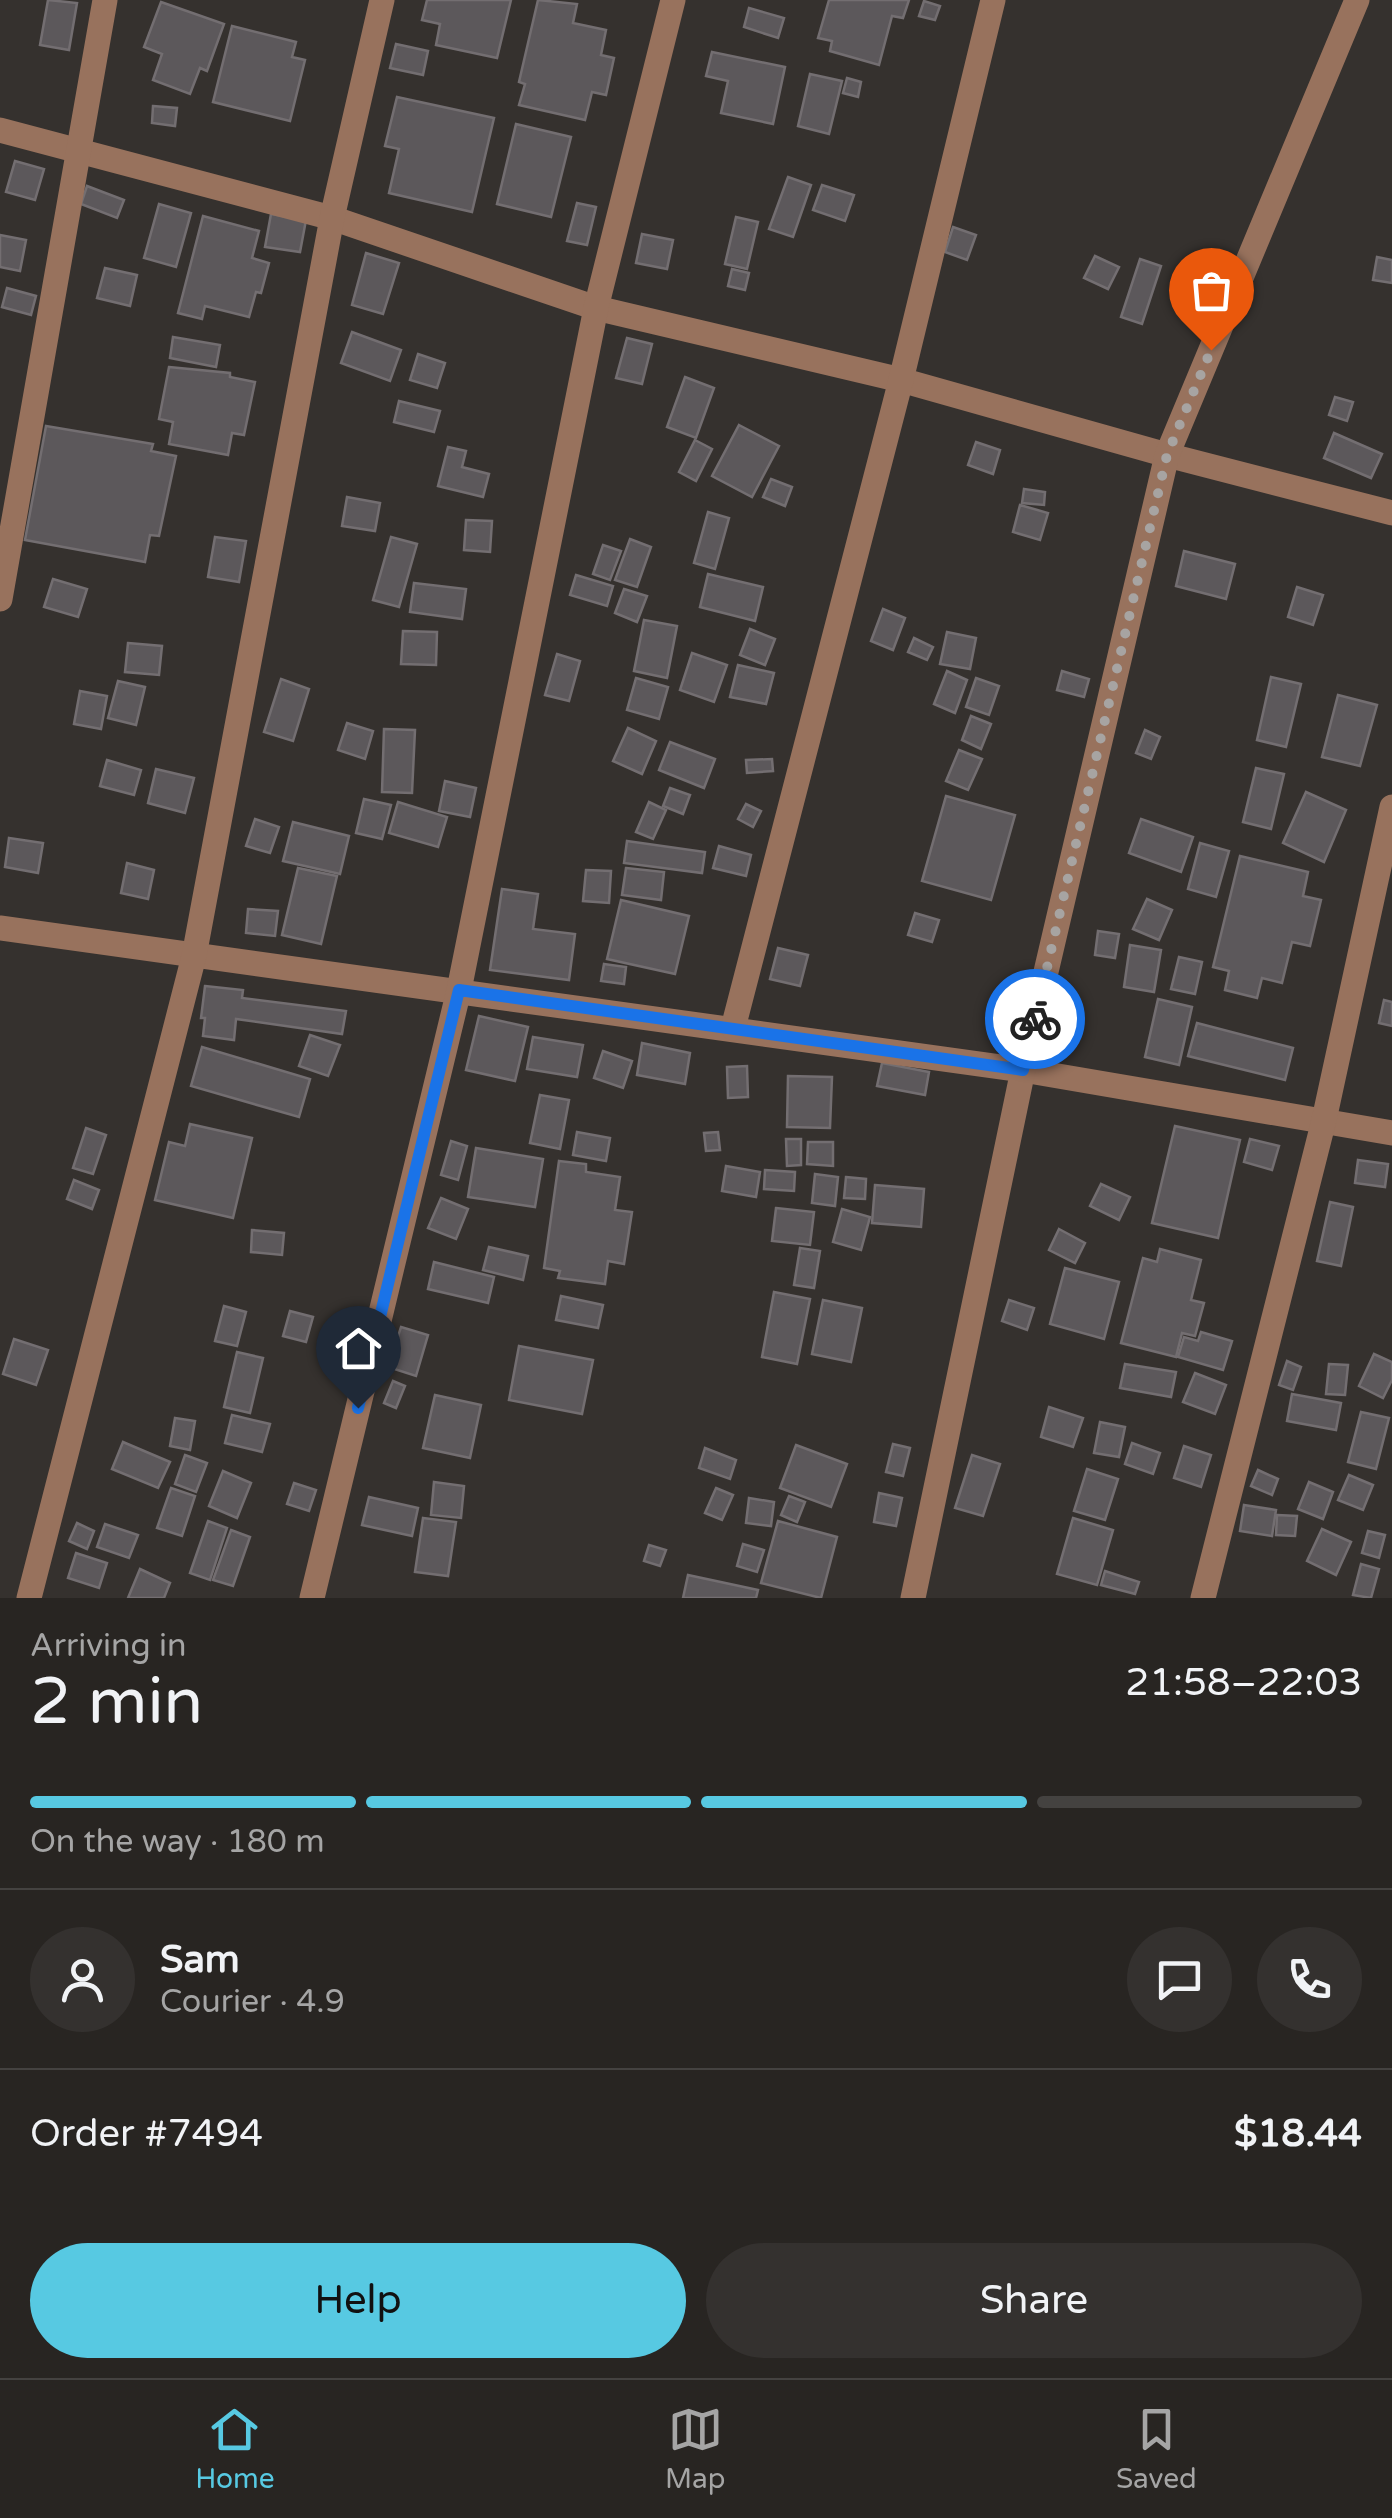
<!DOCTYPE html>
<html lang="en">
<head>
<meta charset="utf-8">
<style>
  :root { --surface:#282522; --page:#34312f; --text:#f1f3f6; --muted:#a5a5a5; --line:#444240; --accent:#57c9e2 }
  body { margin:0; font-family:"Varela Round",sans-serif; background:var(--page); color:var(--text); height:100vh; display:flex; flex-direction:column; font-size:38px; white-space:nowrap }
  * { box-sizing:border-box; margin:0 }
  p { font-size:32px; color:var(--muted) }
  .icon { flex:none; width:55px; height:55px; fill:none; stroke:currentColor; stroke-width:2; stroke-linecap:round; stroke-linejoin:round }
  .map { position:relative; height:1598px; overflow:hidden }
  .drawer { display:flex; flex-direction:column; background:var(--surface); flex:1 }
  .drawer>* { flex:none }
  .pin { position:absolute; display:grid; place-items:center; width:85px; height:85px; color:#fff; margin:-102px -42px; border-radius:50% 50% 50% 0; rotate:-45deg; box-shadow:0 0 10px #0007 }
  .pin .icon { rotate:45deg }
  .courier { position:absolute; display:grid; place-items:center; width:100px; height:100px; margin:-50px; border:8px solid #1a73e8; border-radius:50%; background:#fff; color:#222; box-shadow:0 2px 12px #0007 }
  .head em { font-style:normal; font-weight:600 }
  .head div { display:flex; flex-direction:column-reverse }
  .head { display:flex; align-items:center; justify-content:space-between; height:170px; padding:0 30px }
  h1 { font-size:65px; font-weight:600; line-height:75px }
  .bar { display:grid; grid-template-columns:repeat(4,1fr); gap:15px 10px; align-content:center; height:120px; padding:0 30px }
  .bar i { height:12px; border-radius:8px; background:var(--line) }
  .bar .current { background:var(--accent) }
  .bar p { grid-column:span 4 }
  .line { display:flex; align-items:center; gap:25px; padding:0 30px; border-top:2px solid var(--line) }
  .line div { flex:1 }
  .round { display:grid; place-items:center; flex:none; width:105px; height:105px; border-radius:52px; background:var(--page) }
  .cta { display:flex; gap:20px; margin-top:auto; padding:20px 30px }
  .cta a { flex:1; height:115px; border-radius:60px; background:var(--accent); color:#111; font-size:40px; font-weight:600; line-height:115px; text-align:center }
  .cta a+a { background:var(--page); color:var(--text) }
  .dock { display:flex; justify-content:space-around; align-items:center; height:140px; border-top:2px solid var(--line); background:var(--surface); font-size:28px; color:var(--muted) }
  .dock a { display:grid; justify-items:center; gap:5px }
  .dock .current { color:var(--accent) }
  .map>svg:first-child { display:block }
</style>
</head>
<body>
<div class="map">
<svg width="1392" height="1598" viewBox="0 0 1392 1598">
  <rect width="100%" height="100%" fill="#35312e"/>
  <g fill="#5c585b" stroke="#736e71" stroke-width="2.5">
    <polygon points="48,0 77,3 69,50 40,45"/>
    <polygon points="427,0 511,0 497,58 436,45 440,24 422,20"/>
    <polygon points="538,0 577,4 573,23 606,30 601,55 614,58 606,95 592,92 585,120 519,105 525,84 519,82"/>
    <polygon points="829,0 909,0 903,18 892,16 879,65 830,51 832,41 818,38"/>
    <polygon points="924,1 940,6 935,20 919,16"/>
    <polygon points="161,2 224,24 207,71 200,68 190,94 153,80 162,54 144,47"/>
    <polygon points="749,8 784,18 778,38 744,27"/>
    <polygon points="232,26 296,42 292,57 305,60 290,121 213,102"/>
    <polygon points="396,44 428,51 423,75 390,68"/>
    <polygon points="712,52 785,67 773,124 721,113 728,81 706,76"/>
    <polygon points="810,74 842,81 829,134 798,126"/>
    <polygon points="847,78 861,82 858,97 843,93"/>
    <polygon points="397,97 494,118 472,212 389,193 399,149 385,146"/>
    <polygon points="153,106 177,108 175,126 152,123"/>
    <polygon points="516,124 571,137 551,217 497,204"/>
    <polygon points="15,161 44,169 35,200 6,192"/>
    <polygon points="788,177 811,185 793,237 769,229"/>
    <polygon points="822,185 854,195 845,221 813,210"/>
    <polygon points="87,186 124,200 117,218 81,204"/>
    <polygon points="577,203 596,207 587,245 567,241"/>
    <polygon points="159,204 191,213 176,267 144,258"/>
    <polygon points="271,214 306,220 300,252 265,247"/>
    <polygon points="203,216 259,231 252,258 269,263 261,293 256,292 249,317 205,306 202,319 178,313"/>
    <polygon points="736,217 758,222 747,269 725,264"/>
    <polygon points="953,227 976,235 967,260 945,252"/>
    <polygon points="642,234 673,240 667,269 636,263"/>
    <polygon points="0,235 26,240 20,271 0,267"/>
    <polygon points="366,253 399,263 383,314 352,305"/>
    <polygon points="1095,256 1119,267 1108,289 1084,278"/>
    <polygon points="1377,257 1392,260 1392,283 1373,280"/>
    <polygon points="1140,259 1161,266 1142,324 1121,317"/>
    <polygon points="105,268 137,275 130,306 97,298"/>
    <polygon points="732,269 749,273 745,290 728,286"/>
    <polygon points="7,288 36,296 31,315 2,307"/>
    <polygon points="352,332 401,350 390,381 341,363"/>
    <polygon points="173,337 220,345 216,367 170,358"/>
    <polygon points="627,338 652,344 642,384 616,378"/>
    <polygon points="418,354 445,363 437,388 410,380"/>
    <polygon points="169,367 230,373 230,377 255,382 244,435 232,433 228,455 169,444 173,422 159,419"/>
    <polygon points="685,377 714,388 696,438 667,427"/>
    <polygon points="1335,397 1353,402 1347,421 1329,415"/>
    <polygon points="399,401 440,411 434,432 394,422"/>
    <polygon points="739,425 779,446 752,497 712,476"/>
    <polygon points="46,426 153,444 151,451 176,456 159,536 150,535 145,562 25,540"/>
    <polygon points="1334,433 1382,454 1371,478 1324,458"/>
    <polygon points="695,440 712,449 696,481 679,472"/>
    <polygon points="976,442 1000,450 993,474 968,465"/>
    <polygon points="448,447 466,451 462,467 489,474 483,497 438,486"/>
    <polygon points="771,479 792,487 785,506 763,497"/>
    <polygon points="1024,489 1045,492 1044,505 1022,503"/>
    <polygon points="347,497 380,503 375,531 342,526"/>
    <polygon points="1020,505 1048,513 1040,540 1013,532"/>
    <polygon points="708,512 729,518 715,569 694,563"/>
    <polygon points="466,520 492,521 490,552 464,550"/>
    <polygon points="215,537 246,541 239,582 208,577"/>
    <polygon points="391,537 417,544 399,607 373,600"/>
    <polygon points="630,539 651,547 637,587 615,580"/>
    <polygon points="603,545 621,551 610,580 593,574"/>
    <polygon points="1184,551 1235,564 1226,599 1176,586"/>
    <polygon points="708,574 763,587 755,621 700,607"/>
    <polygon points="576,575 613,586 607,606 570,595"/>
    <polygon points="53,579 87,589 78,617 44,607"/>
    <polygon points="414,583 466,589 462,619 410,612"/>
    <polygon points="1297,587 1323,595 1313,625 1288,617"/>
    <polygon points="624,589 647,596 637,622 615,613"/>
    <polygon points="883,609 905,618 893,650 871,641"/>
    <polygon points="644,620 677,626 667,678 634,671"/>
    <polygon points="750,629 775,639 765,665 740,655"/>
    <polygon points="403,631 437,632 436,665 401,664"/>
    <polygon points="947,632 976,638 970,669 940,664"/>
    <polygon points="914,638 933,647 927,660 908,652"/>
    <polygon points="128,643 162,646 159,675 125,672"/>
    <polygon points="692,653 727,665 714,702 680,690"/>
    <polygon points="557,654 580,661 569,701 545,695"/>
    <polygon points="738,665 774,673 766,704 730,697"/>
    <polygon points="947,671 967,680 955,713 934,704"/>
    <polygon points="1062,671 1089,679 1084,697 1057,690"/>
    <polygon points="1271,677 1301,684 1286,747 1257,740"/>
    <polygon points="636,678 668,687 659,719 627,710"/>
    <polygon points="976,678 999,686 989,715 966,707"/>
    <polygon points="281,679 309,689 293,741 264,732"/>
    <polygon points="118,681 145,687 136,725 108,718"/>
    <polygon points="80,691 107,696 101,729 74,724"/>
    <polygon points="1338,695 1377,705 1360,766 1322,757"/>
    <polygon points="971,716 991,724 981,749 962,740"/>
    <polygon points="347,723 373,731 365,759 338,750"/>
    <polygon points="628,728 656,741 642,774 613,761"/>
    <polygon points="384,729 415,730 412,793 382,792"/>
    <polygon points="1145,730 1160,737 1151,759 1136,753"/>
    <polygon points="670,742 715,759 704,788 659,770"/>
    <polygon points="959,750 982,759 968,790 946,781"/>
    <polygon points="772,759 773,771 747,773 746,760"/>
    <polygon points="107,760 141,770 134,795 100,786"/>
    <polygon points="1256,768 1284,774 1271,829 1243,822"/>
    <polygon points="156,769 194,778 185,813 148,803"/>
    <polygon points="445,781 476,788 470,817 439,811"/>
    <polygon points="670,788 690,795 683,814 663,806"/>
    <polygon points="1306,792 1346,810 1324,862 1283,843"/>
    <polygon points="946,796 1015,815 991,900 922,881"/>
    <polygon points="364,799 391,805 382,839 356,833"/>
    <polygon points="398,802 447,817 438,847 389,833"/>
    <polygon points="649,802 666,810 653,839 636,832"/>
    <polygon points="746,804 761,811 753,827 738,819"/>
    <polygon points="255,819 279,827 270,853 246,846"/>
    <polygon points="1141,819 1193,837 1181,872 1129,853"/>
    <polygon points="293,822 349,836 340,874 283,861"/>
    <polygon points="9,838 43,843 38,873 5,867"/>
    <polygon points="627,841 705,852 702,873 624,863"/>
    <polygon points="1200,843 1229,851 1216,897 1188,889"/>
    <polygon points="719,846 751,855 746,876 713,868"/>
    <polygon points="1240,856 1308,872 1303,896 1321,900 1310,946 1292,942 1282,983 1262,978 1257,998 1225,990 1229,971 1213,967"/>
    <polygon points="127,863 154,870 148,899 121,893"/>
    <polygon points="298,868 337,876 321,944 282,935"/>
    <polygon points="626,868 664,872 661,900 622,895"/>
    <polygon points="586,870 611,871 609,903 583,901"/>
    <polygon points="502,889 538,894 533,929 575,934 569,980 490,970"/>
    <polygon points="1147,899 1172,910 1159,940 1133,929"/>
    <polygon points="621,900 689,916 675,974 607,959"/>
    <polygon points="248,909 278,911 275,936 246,933"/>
    <polygon points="915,913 939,920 932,942 908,935"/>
    <polygon points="1098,931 1119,934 1115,958 1095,955"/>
    <polygon points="1130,945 1161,950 1154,992 1124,987"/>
    <polygon points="778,948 808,955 800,986 770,979"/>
    <polygon points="1179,957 1202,962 1195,994 1171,989"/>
    <polygon points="604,964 626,967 624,984 601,981"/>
    <polygon points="205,986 243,990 242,998 346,1011 342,1034 236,1019 234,1040 203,1036 205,1018 201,1018"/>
    <polygon points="1158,999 1192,1007 1179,1065 1145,1057"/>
    <polygon points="1384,1000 1392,1002 1392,1026 1379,1023"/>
    <polygon points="479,1016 528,1027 515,1081 466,1070"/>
    <polygon points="1197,1023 1293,1048 1285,1080 1188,1056"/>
    <polygon points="310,1035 340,1045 328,1076 299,1066"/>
    <polygon points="533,1037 583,1045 577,1077 527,1069"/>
    <polygon points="642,1043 690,1053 685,1084 637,1075"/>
    <polygon points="202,1047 310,1079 299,1117 191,1086"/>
    <polygon points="603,1051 632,1061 623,1088 594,1078"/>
    <polygon points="882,1063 929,1072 925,1095 877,1086"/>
    <polygon points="747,1066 748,1097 728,1098 727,1067"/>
    <polygon points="788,1076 832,1077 830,1128 787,1127"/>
    <polygon points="540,1095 569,1100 560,1149 530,1143"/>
    <polygon points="190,1124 252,1138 233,1218 155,1200 169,1142 185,1146"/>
    <polygon points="1175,1126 1240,1140 1218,1238 1152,1223"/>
    <polygon points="86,1128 106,1135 93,1174 73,1168"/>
    <polygon points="577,1132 610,1138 606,1161 573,1155"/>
    <polygon points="718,1132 720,1150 706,1151 704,1133"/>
    <polygon points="786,1139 801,1139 801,1165 787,1166"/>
    <polygon points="1250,1139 1279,1146 1272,1170 1244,1162"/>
    <polygon points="451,1141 467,1146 458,1180 441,1175"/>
    <polygon points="808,1142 833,1142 833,1166 807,1164"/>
    <polygon points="476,1148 543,1159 535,1207 468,1197"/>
    <polygon points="1358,1160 1388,1164 1385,1187 1355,1183"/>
    <polygon points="559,1161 586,1164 586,1172 620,1177 615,1210 632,1212 624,1264 608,1261 605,1284 558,1278 560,1271 544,1268"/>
    <polygon points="726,1166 760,1172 756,1197 722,1191"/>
    <polygon points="765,1170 795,1172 794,1191 764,1189"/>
    <polygon points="815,1174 838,1177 835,1206 812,1203"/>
    <polygon points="846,1177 866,1179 865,1199 844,1198"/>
    <polygon points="74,1180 99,1190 92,1209 67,1199"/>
    <polygon points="1101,1184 1130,1197 1119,1220 1090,1206"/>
    <polygon points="875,1185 924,1189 921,1227 872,1223"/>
    <polygon points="441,1198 468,1209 456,1239 428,1228"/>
    <polygon points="1330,1202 1353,1207 1341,1266 1317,1261"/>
    <polygon points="776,1208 814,1212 810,1245 772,1241"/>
    <polygon points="842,1209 870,1217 861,1250 833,1242"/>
    <polygon points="1059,1229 1085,1243 1075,1263 1049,1250"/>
    <polygon points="252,1230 284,1233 282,1255 251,1252"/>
    <polygon points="489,1247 528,1256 523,1280 483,1270"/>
    <polygon points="800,1248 820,1251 814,1288 794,1285"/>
    <polygon points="1160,1249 1201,1260 1191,1300 1204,1303 1195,1336 1182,1333 1176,1357 1121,1343 1143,1258 1157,1262"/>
    <polygon points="434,1262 494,1277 488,1303 428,1289"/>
    <polygon points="1065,1268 1119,1282 1104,1339 1050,1324"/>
    <polygon points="774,1292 810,1299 797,1364 762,1357"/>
    <polygon points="561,1296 603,1305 598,1328 556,1320"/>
    <polygon points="823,1300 862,1308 851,1362 812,1354"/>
    <polygon points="1009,1300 1034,1308 1027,1330 1002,1321"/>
    <polygon points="224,1306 246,1312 237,1346 215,1341"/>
    <polygon points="290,1311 313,1317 306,1342 283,1336"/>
    <polygon points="401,1327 428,1335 416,1376 388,1367"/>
    <polygon points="1201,1332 1232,1341 1223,1370 1178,1357 1184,1337 1198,1341"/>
    <polygon points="14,1339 48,1350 36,1385 3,1374"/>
    <polygon points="519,1346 593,1360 582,1414 509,1400"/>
    <polygon points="237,1352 263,1358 250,1413 224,1407"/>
    <polygon points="1374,1354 1392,1362 1392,1380 1383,1398 1359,1386"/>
    <polygon points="1287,1361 1301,1367 1293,1390 1279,1385"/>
    <polygon points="1125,1364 1176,1372 1171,1397 1120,1388"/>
    <polygon points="1329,1364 1348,1365 1345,1395 1326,1394"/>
    <polygon points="1195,1373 1226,1385 1215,1414 1183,1402"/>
    <polygon points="393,1381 405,1386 396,1408 384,1403"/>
    <polygon points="1292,1394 1341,1403 1336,1430 1287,1421"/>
    <polygon points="435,1395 481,1405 470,1458 423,1448"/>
    <polygon points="1049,1407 1083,1418 1073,1447 1041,1437"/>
    <polygon points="1361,1412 1389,1418 1376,1469 1348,1462"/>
    <polygon points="232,1415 270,1424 262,1452 225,1443"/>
    <polygon points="175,1418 195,1421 190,1450 170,1446"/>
    <polygon points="1100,1422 1125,1427 1119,1457 1094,1453"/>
    <polygon points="123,1442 170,1462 158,1488 112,1469"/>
    <polygon points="1132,1443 1160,1453 1153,1474 1125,1464"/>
    <polygon points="893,1444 910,1448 903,1476 886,1472"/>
    <polygon points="796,1445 847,1464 831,1507 780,1488"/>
    <polygon points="1184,1446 1211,1455 1201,1487 1174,1478"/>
    <polygon points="705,1448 736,1460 730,1479 699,1468"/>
    <polygon points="185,1455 207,1463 196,1492 175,1484"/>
    <polygon points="972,1455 1000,1464 983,1516 955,1508"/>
    <polygon points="1087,1469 1118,1479 1105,1520 1074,1511"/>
    <polygon points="1258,1470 1278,1479 1272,1495 1251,1486"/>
    <polygon points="223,1471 251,1483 237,1518 209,1506"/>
    <polygon points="1349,1475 1373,1485 1363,1510 1338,1500"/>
    <polygon points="434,1482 464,1486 461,1518 431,1515"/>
    <polygon points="1309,1482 1333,1492 1323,1519 1298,1509"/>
    <polygon points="294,1483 316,1490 309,1511 287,1504"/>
    <polygon points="171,1488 195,1496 182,1536 157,1528"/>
    <polygon points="716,1488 733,1495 722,1520 705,1513"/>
    <polygon points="879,1493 902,1498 896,1526 874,1522"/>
    <polygon points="789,1496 805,1502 797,1522 781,1515"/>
    <polygon points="369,1497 418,1508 412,1536 362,1525"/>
    <polygon points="749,1498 774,1502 771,1526 746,1523"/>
    <polygon points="1244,1505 1276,1510 1272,1536 1240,1531"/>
    <polygon points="1277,1515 1297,1516 1295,1536 1276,1535"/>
    <polygon points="423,1518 456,1522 448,1576 415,1572"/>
    <polygon points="1073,1518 1113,1530 1097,1585 1057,1574"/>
    <polygon points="208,1521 227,1528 210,1580 190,1573"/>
    <polygon points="778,1521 837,1537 821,1598 761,1583"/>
    <polygon points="77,1523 94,1531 87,1549 69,1541"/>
    <polygon points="105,1524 138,1535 129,1558 97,1547"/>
    <polygon points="1322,1529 1351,1542 1336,1575 1307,1561"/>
    <polygon points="231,1530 250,1537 233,1586 213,1580"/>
    <polygon points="1368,1531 1385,1535 1379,1558 1362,1553"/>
    <polygon points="743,1544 764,1550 757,1572 737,1566"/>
    <polygon points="649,1545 666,1550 660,1566 644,1561"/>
    <polygon points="76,1553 107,1563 99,1588 68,1578"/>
    <polygon points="1361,1564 1379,1569 1371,1598 1353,1595"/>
    <polygon points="140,1569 170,1583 164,1598 128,1598"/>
    <polygon points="1105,1571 1139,1582 1135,1594 1101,1585"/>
    <polygon points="688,1575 758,1590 756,1598 683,1598"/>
  </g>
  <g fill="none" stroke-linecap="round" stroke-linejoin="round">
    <g stroke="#98725d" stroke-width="25">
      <polyline points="0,130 332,218 596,308 901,380 1167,455 1392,513"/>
      <polyline points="0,599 105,0"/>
      <polyline points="0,928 1023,1070 1392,1133"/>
      <polyline points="733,1028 901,380 993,0"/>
      <polyline points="29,1598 194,956 332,218 382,0"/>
      <polyline points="312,1598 459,990 596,308 673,0"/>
      <polyline points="913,1598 1023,1070 1167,455 1357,0"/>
      <polyline points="1203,1598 1324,1120 1392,807"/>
    </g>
  </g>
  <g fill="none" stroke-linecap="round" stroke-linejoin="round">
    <polyline stroke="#a7a4a2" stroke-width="10" stroke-dasharray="0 18" points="1035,1019 1167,455 1211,350"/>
    <polyline stroke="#1a73e8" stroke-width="12" points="358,1408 459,990 1023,1070 1035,1019"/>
  </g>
</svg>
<div class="pin" style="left:1211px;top:350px;background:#ea580c"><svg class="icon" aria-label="bag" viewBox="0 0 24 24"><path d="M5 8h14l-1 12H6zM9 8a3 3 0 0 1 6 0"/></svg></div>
<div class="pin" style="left:358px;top:1408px;background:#1f2937"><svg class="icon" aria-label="home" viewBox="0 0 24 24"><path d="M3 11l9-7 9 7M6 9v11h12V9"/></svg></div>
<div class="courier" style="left:1035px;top:1019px"><svg class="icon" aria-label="bike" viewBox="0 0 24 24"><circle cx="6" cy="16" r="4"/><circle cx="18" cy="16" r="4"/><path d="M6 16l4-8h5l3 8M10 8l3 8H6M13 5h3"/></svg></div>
</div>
<section class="drawer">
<div class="head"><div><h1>2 min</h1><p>Arriving in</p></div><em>21:58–22:03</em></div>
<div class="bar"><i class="current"></i><i class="current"></i><i class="current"></i><i></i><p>On the way · 180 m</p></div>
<div class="line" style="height:180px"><a class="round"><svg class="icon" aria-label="person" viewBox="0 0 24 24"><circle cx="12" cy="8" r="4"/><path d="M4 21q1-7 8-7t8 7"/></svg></a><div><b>Sam</b><p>Courier · 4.9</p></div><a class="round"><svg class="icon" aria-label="chat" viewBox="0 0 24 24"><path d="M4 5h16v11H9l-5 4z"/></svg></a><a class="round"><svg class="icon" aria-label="phone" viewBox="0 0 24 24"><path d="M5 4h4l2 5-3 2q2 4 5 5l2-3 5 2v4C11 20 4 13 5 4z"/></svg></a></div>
<div class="line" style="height:130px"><div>Order #7494</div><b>$18.44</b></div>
<div class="cta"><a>Help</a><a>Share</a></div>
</section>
<nav class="dock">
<a class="current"><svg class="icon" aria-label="home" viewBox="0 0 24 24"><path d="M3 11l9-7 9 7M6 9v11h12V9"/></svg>Home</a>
<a><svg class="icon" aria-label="map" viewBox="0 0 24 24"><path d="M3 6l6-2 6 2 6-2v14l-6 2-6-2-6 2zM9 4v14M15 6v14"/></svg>Map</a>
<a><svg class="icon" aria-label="saved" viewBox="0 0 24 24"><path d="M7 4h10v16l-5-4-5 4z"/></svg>Saved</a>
</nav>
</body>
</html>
